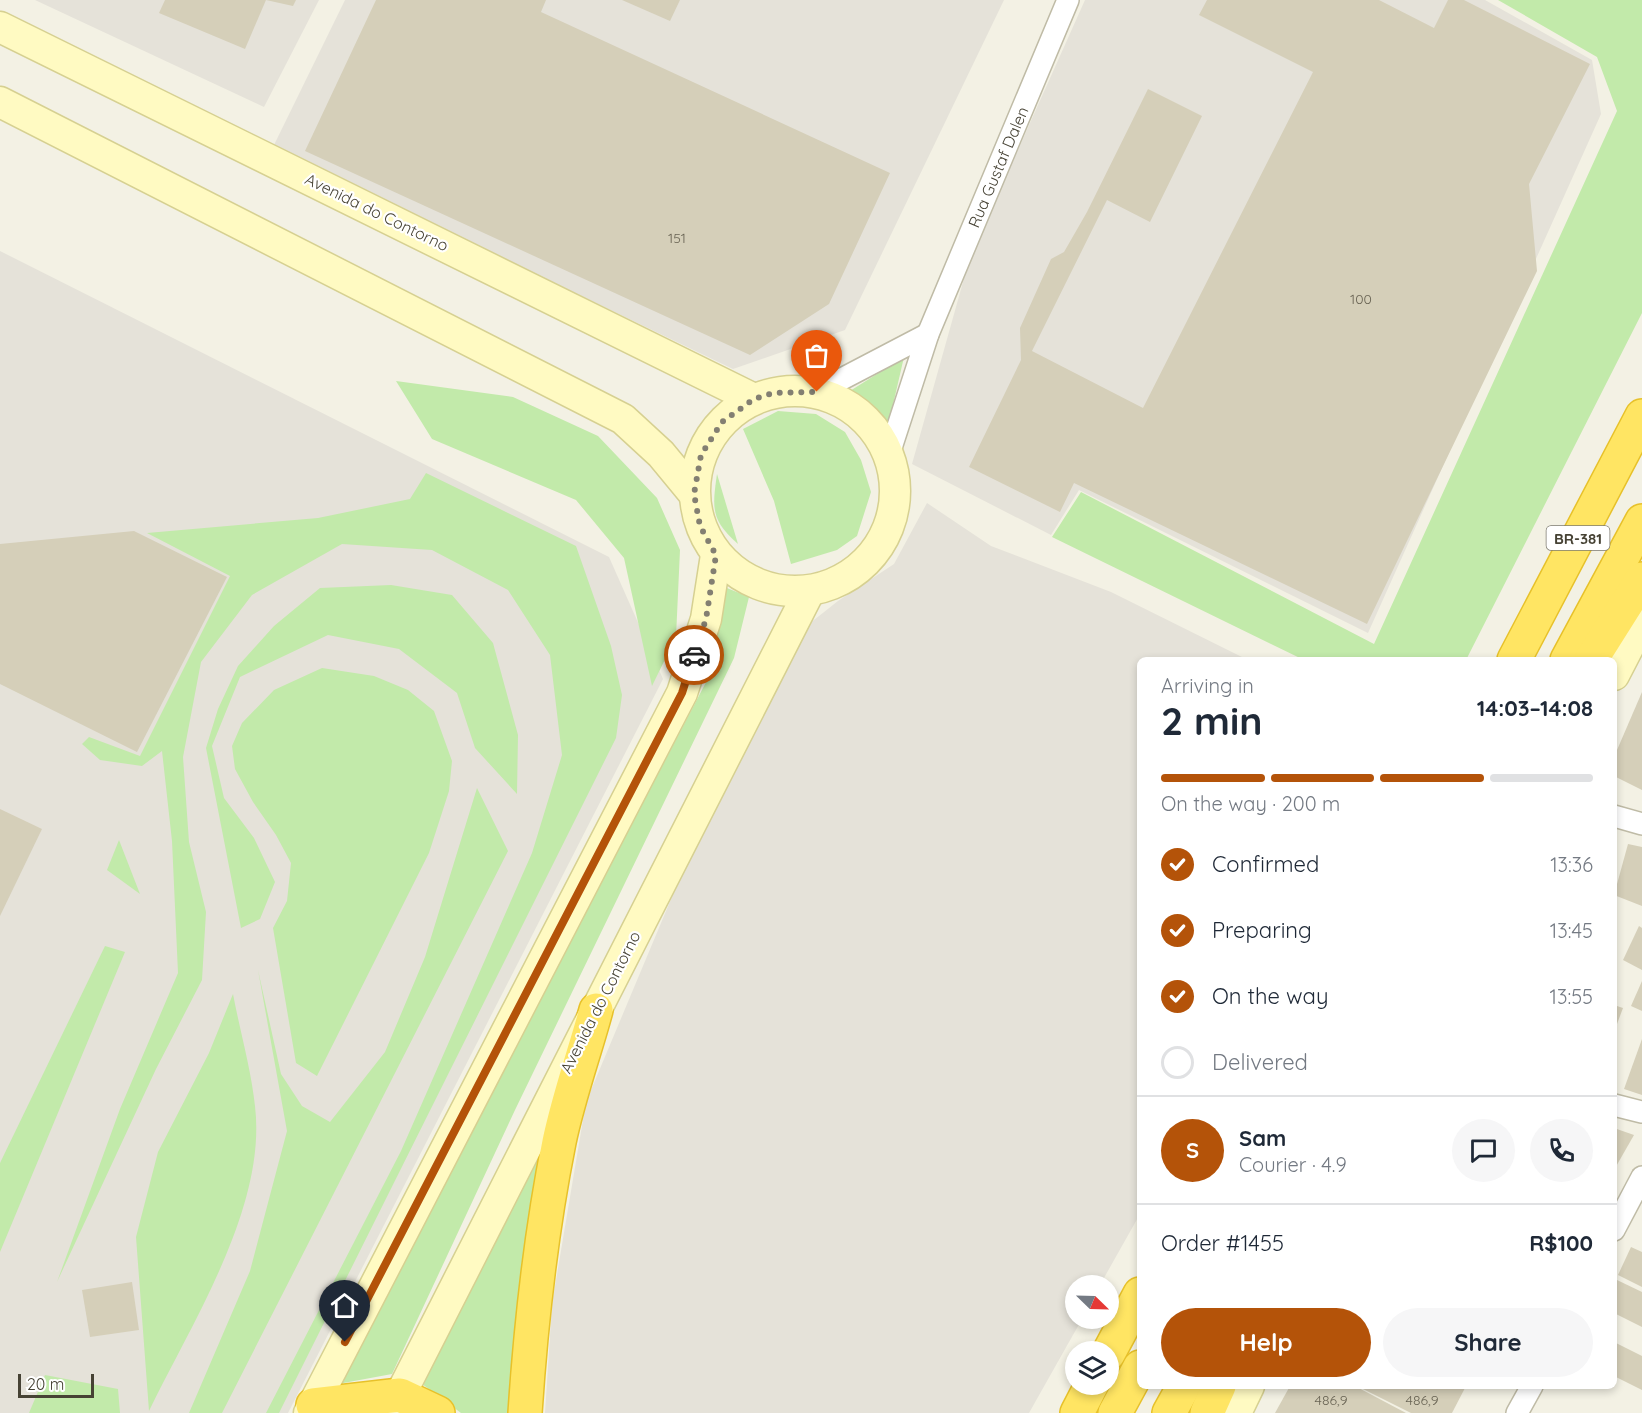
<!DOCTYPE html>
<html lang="en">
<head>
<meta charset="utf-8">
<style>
  :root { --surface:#fff; --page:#f6f6f7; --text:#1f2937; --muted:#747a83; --line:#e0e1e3; --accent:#b45309 }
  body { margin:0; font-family:Quicksand,sans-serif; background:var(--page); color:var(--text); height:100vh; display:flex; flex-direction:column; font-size:22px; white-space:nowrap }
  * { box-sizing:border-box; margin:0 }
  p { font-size:20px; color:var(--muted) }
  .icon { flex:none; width:33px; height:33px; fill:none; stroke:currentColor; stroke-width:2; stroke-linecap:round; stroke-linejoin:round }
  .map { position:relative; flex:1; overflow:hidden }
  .drawer { position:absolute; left:1137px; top:657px; width:480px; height:732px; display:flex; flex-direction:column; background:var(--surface); border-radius:9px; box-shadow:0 3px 9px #0003 }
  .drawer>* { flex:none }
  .needle { width:39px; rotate:113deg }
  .controls { position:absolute; left:1065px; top:1275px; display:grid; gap:12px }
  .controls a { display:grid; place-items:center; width:54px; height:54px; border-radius:50%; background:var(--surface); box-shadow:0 3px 9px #0003; font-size:30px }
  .scale { position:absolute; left:18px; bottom:15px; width:76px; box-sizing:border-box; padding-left:6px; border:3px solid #464234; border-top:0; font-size:16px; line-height:21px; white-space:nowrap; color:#464234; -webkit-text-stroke:4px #fff; paint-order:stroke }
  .pin { position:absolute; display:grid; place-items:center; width:51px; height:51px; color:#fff; margin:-62px -26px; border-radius:50% 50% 50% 0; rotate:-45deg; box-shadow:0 0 6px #0007 }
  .pin .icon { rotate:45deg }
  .courier { position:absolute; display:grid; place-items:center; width:60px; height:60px; margin:-30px; border:4px solid #b45309; border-radius:50%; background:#fff; color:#222; box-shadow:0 2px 8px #0007 }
  .headline em { font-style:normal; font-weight:800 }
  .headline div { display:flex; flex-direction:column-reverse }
  .headline { display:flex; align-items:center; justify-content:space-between; height:102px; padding:0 24px }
  h1 { font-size:39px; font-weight:800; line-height:45px }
  .bar { display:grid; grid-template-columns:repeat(4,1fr); gap:9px 6px; align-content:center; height:72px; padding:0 24px }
  .bar i { height:8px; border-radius:4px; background:var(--line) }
  .bar .active { background:var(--accent) }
  .bar p { grid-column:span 4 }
  .line { display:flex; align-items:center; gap:15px; padding:0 24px; border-top:2px solid var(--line) }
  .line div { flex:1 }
  .round { display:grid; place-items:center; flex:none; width:63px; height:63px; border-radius:32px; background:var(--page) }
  ol { padding:0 24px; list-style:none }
  li { display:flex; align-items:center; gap:18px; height:66px }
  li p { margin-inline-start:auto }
  li .icon { padding:6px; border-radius:50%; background:var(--accent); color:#fff; stroke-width:4 }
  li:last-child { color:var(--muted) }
  li i { width:33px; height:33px; border:3px solid var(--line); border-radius:50% }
  .cta { display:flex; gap:12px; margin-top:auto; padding:12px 24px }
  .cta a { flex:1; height:69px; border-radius:36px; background:var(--accent); color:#fff; font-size:24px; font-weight:800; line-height:69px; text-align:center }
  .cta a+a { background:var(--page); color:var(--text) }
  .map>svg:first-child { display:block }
</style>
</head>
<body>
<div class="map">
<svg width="1642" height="1413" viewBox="0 0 1642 1413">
  <rect width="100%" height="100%" fill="#f3f1e4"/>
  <g fill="#e5e2d9">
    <polygon points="35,0 319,0 264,107"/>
    <polygon points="345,0 1004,0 845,330 733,369 273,147"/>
    <polygon points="1085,0 1485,0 1592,60 1601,114 1368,633 1079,490 1051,535 912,464 970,257"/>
    <polygon points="0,251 609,557 663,679 288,1413 0,1413"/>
    <polygon points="927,503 991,546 1111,592 1248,660 1140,660 1140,1214 1100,1285 1076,1286 1076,1318 1082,1319 1029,1413 545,1413 552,1304 586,1102 687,861 800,631 838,601 894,564"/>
  </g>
  <g fill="#c2eaaa">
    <polygon points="1498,0 1642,0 1642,313 1466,660 1304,660 1052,537 1081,492 1374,644 1617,111 1597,57"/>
    <polygon points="904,357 889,422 842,396"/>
    <polygon points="396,381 513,397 598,436 657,498 680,550 676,637 652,686 624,558 576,500 432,439"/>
    <polygon points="778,411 816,414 845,432 861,460 871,492 857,536 837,550 791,564 774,501 743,429"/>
    <polygon points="426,473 576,546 611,646 622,695 616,738 279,1413 266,1413 401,1151 532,853 562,755 550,655 508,590 432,550 342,544 252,595 201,662 183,757 189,842 206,912 202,980 156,1069 57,1282 120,1109 178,973 172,841 162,751 142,766 100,760 82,744 89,737 140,756 230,576 147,533 318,518 410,499"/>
    <path d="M717,474L738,544C711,520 712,509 717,474Z"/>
    <polygon points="391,585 452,595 493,643 518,735 517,794 475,748 457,693 399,649 328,635 240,677 212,746 224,798 254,838 275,882 260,919 241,928 206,748 218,709 238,666 274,626 320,588"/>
    <polygon points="722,586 749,597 734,658 515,1110 392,1374 338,1384 714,667"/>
    <polygon points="322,668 374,676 408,690 434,711 452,761 449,791 429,853 317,1076 296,1063 273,928 287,901 291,863 276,835 253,802 235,769 232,746 242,723 274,690"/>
    <polygon points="477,788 508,851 222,1413 189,1413 250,1271 287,1131 258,970 281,1074 302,1106 330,1122 385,1052 425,957"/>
    <polygon points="119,840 140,894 107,870"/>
    <polygon points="105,946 125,952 0,1252 0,1163"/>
    <path d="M233,994C240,1031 251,1069 255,1106C267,1207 192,1322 149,1411L136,1237L158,1152L209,1053Z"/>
    <polygon points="544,1138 511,1413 461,1413 418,1381"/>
    <polygon points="45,1375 118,1389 120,1413 29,1413"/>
  </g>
  <g fill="#d5cfb9">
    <polygon points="165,0 266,0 245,49 159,13"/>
    <polygon points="266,0 296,0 293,6"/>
    <polygon points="376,0 546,0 541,12 890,173 829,304 750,355 305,151"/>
    <polygon points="622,0 680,0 670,21"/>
    <polygon points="1207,0 1379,0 1434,28 1448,0 1464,0 1590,64 1529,184 1537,271 1367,624 1074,483 1060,512 969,467 1021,360 1020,328 1051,259 1064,252 1087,212 1148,89 1202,116 1150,222 1107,200 1032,351 1143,408 1313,72 1199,15"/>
    <polygon points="134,531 227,577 137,752 0,684 0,544"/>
    <polygon points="1642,692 1642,790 1614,776 1614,757"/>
    <polygon points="0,809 42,829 0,916"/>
    <polygon points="1628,844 1642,847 1642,906 1614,895"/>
    <polygon points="1639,926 1642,928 1642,970 1623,960"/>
    <polygon points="1642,981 1642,1011 1631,1006"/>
    <polygon points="1614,1005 1623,1008 1614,1032"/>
    <polygon points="1642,1039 1642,1095 1624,1089"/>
    <polygon points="1614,1128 1634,1135 1614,1170"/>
    <polygon points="1631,1247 1642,1252 1642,1287 1618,1275"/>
    <polygon points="1617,1280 1642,1292 1642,1327 1614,1313 1614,1287"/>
    <polygon points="132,1282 139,1330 90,1337 82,1290"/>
    <polygon points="1614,1342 1642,1356 1642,1390 1614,1376"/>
    <polygon points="1290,1386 1355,1386 1406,1413 1275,1413"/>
    <polygon points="1357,1386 1466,1386 1452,1413 1411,1413"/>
  </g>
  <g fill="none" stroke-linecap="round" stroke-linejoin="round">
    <defs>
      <g id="street">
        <polyline points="928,334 1068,0"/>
        <polyline points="817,392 928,334 889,454"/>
        <polyline points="1614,816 1642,824"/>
        <polyline points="1614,1105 1642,1112"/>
        <polyline points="1614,1230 1642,1177"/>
        <polyline points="1517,1413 1532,1386"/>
      </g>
      <g id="secondary">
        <polyline points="0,27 754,399"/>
        <polyline points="0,102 623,419 661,454 694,494"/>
        <circle cx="795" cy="491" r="100"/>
        <polyline points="1614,675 1642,621"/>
        <polyline points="309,1413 682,693 706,619 716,555"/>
        <polyline points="391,1413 809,592"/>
        <polyline points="1236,1413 1249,1386"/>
      </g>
      <g id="highway">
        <polyline points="1514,660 1642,416"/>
        <polyline points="1567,660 1642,521"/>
        <polyline points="1591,660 1642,579"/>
        <polyline points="1108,1354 1140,1294"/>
        <polyline points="313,1405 400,1395 438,1413"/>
        <path d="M525,1413C531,1322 541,1232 559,1142C568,1098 584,1054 596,1010"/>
        <polyline points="1077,1413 1092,1384"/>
        <polyline points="1115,1413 1140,1367"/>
        <polyline points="1169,1413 1184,1386"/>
        <polyline points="1207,1413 1219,1386"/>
      </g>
    </defs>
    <use href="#street" stroke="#bfbba6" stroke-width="24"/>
    <use href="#secondary" stroke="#d6d091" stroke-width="33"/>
    <use href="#highway" stroke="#e7c12a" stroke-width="36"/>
    <use href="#street" stroke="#fff" stroke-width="21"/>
    <use href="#secondary" stroke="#fffac2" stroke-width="30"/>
    <use href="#highway" stroke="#ffe563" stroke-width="33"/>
  </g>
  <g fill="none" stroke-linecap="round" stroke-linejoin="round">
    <polyline stroke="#837f72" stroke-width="6" stroke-dasharray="0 10.8" points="694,655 706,619 716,555 700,526 694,494 701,455 722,422 754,399 773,393 817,392"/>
    <polyline stroke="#b45309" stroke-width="8" points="345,1342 682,693 694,655"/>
  </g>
  <g text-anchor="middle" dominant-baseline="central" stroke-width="4.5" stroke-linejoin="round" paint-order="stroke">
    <g font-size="14" fill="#6a6555">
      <text x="677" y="238">151</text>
      <text x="1361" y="299">100</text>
      <text x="1331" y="1400">486,9</text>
      <text x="1422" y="1400">486,9</text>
    </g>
    <rect fill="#fff" stroke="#7e7b71" stroke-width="1.5" x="1546.5" y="526" width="63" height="24" rx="4.5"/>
    <g font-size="15" font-weight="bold" fill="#464234">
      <text x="1578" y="538">BR-381</text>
    </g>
    <g font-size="16" fill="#464234" stroke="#fff">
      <text transform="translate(998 167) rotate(-67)">Rua Gustaf Dalen</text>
      <text transform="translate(377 212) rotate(26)">Avenida do Contorno</text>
      <text transform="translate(600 1002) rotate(-63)">Avenida do Contorno</text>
    </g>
  </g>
</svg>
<div class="controls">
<a><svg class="needle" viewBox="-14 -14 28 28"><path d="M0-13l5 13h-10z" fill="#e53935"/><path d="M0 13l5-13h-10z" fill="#747a83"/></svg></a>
<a><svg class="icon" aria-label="layers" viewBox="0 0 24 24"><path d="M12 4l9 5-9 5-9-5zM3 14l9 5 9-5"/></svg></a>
</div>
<div class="scale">20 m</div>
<div class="pin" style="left:817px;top:392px;background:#ea580c"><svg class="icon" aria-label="bag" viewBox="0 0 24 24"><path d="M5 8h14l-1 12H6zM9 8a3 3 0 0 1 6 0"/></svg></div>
<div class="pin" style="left:345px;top:1342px;background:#1f2937"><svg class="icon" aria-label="home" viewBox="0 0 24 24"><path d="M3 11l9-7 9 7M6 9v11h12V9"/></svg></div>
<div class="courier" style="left:694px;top:655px"><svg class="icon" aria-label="car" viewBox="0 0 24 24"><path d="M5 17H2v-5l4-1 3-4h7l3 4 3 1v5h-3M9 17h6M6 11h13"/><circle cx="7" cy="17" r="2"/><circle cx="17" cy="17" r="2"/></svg></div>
<section class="drawer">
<div class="headline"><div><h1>2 min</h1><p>Arriving in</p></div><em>14:03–14:08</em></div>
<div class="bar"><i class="active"></i><i class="active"></i><i class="active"></i><i></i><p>On the way · 200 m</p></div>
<ol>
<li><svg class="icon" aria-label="check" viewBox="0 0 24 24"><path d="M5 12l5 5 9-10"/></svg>Confirmed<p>13:36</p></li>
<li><svg class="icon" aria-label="check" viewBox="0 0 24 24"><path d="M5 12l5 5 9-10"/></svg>Preparing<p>13:45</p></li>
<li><svg class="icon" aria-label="check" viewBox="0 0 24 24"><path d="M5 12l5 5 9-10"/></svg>On the way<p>13:55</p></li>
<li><i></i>Delivered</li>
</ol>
<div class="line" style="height:108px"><b class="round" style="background:var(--accent);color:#fff">S</b><div><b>Sam</b><p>Courier · 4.9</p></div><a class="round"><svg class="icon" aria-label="chat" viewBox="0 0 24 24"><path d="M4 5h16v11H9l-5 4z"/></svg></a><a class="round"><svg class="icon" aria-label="phone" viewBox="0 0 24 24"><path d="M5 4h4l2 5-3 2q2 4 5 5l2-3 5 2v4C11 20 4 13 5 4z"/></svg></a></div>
<div class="line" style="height:78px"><div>Order #1455</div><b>R$100</b></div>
<div class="cta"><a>Help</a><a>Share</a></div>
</section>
</div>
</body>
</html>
